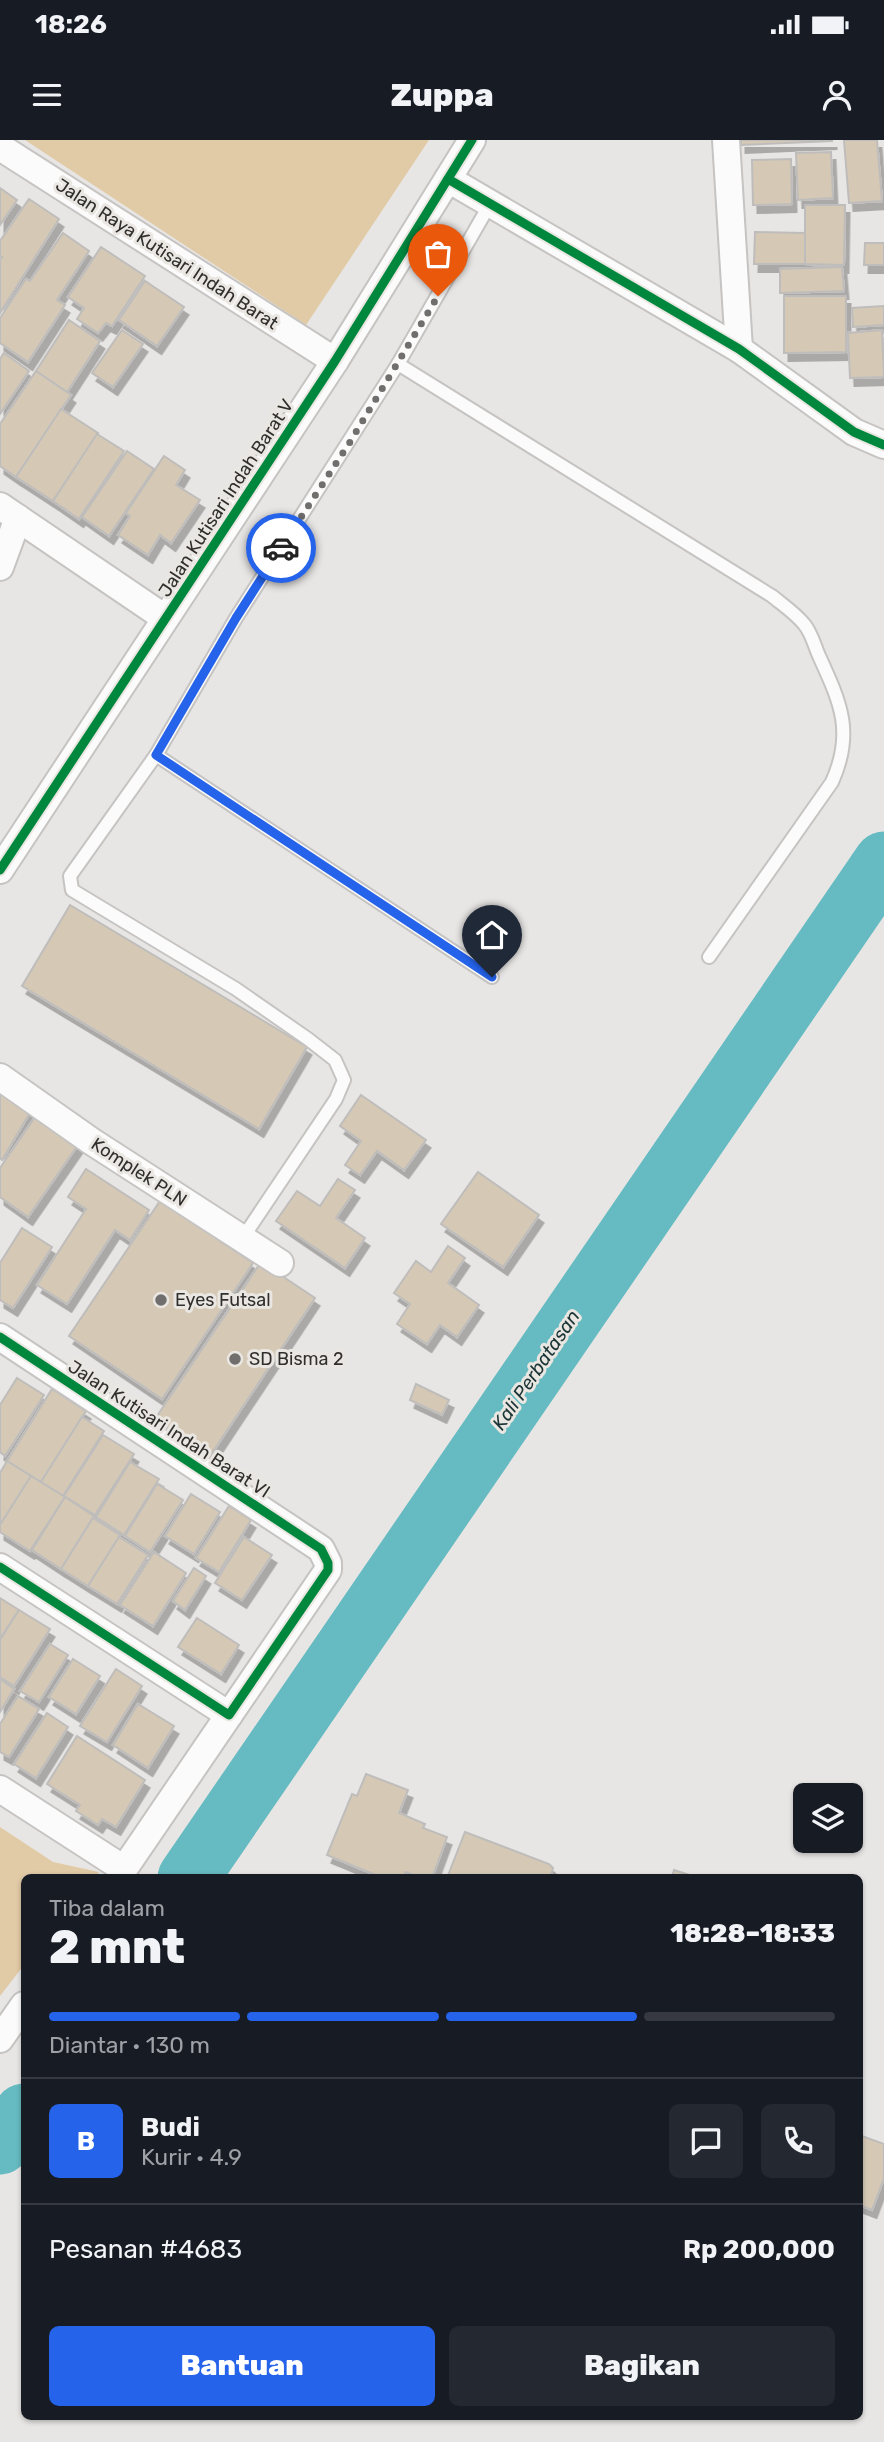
<!DOCTYPE html>
<html lang="id">
<head>
<meta charset="utf-8">
<style>
  :root { --surface:#171b24; --page:#242831; --text:#f1f3f6; --muted:#9ea1a6; --line:#363941; --accent:#2563eb }
  body { margin:0; font-family:Rubik,sans-serif; background:var(--page); color:var(--text); height:100vh; display:flex; flex-direction:column; font-size:26px; white-space:nowrap }
  * { box-sizing:border-box; margin:0 }
  p { font-size:23px; color:var(--muted) }
  .icon { flex:none; width:38px; height:38px; fill:none; stroke:currentColor; stroke-width:2; stroke-linecap:round; stroke-linejoin:round }
  .map { position:relative; flex:1; overflow:hidden }
  .details { position:absolute; left:21px; top:1734px; width:842px; height:546px; display:flex; flex-direction:column; background:var(--surface); border-radius:10px; box-shadow:0 2px 5px #0004 }
  .details>* { flex:none }
  .tools { position:absolute; left:793px; top:1643px; display:grid; gap:14px }
  .tools a { display:grid; place-items:center; width:70px; height:70px; border-radius:10px; background:var(--surface); box-shadow:0 2px 5px #0004; font-size:35px }
  .pin { position:absolute; display:grid; place-items:center; width:60px; height:60px; color:#fff; margin:-72px -30px; border-radius:50% 50% 50% 0; rotate:-45deg; box-shadow:0 0 7px #0007 }
  .pin .icon { rotate:45deg }
  .courier { position:absolute; display:grid; place-items:center; width:70px; height:70px; margin:-35px; border:5px solid #2563eb; border-radius:50%; background:#fff; color:#222; box-shadow:0 2px 9px #0007 }
  .overview em { font-style:normal; font-weight:800 }
  .overview div { display:flex; flex-direction:column-reverse }
  .overview { display:flex; align-items:center; justify-content:space-between; height:119px; padding:0 28px }
  h1 { font-size:46px; font-weight:800; line-height:52px }
  .bar { display:grid; grid-template-columns:repeat(4,1fr); gap:10px 7px; align-content:center; height:84px; padding:0 28px }
  .bar i { height:9px; border-radius:5px; background:var(--line) }
  .bar .active { background:var(--accent) }
  .bar p { grid-column:span 4 }
  .line { display:flex; align-items:center; gap:18px; padding:0 28px; border-top:2px solid var(--line) }
  .line div { flex:1 }
  .round { display:grid; place-items:center; flex:none; width:74px; height:74px; border-radius:10px; background:var(--page) }
  .primary-button { display:flex; gap:14px; margin-top:auto; padding:14px 28px }
  .primary-button a { flex:1; height:80px; border-radius:10px; background:var(--accent); color:#fff; font-size:28px; font-weight:800; line-height:80px; text-align:center }
  .primary-button a+a { background:var(--page); color:var(--text) }
  .status { display:flex; justify-content:space-between; align-items:center; height:49px; padding:0 35px; background:var(--surface); direction:ltr }
  .status svg { height:19px; fill:currentColor }
  header { display:flex; justify-content:space-between; align-items:center; height:91px; padding:0 28px; background:var(--surface); font-size:32px; font-weight:800 }
  .map>svg:first-child { display:block }
</style>
</head>
<body>
<div class="status"><b>18:26</b><svg viewBox="0 0 49 12"><path d="M0 12V9h3v3zM5 12V6h3v6zM10 12V3h3v9zM15 12V0h3v12zM26 1h20v11H26zM47 4h2v5h-2z"/></svg></div>
<header><svg class="icon" aria-label="menu" viewBox="0 0 24 24"><path d="M4 6h16M4 12h16M4 18h16"/></svg>Zuppa<svg class="icon" aria-label="person" viewBox="0 0 24 24"><circle cx="12" cy="8" r="4"/><path d="M4 21q1-7 8-7t8 7"/></svg></header>
<div class="map">
<svg width="884" height="2302" viewBox="0 0 884 2302">
  <defs>
    <filter id="shadow"><feDropShadow dx="4.5" dy="8" stdDeviation="0" flood-color="#0004"/></filter>
  </defs>
  <rect width="100%" height="100%" fill="#e8e6e4"/>
  <g fill="#e1caa6">
    <polygon points="25,0 429,0 306,185"/>
    <polygon points="0,1687 53,1722 99,1732 94,1738 24,1738 24,1825 0,1856"/>
  </g>
  <g fill="none" stroke-linecap="round" stroke-linejoin="round">
    <g stroke="#65bbc1" stroke-width="61">
      <polyline points="188,1738 884,722"/>
      <polyline points="0,2004 24,1974"/>
    </g>
  </g>
  <g fill="#d5c9b6" stroke="#bfbdbb" stroke-width="2" filter="url(#shadow)">
    <polygon points="741,0 832,0 832,1 741,5"/>
    <polygon points="844,0 877,0 882,61 849,63"/>
    <polygon points="831,12 833,58 798,60 796,13"/>
    <polygon points="791,19 792,64 753,65 752,20"/>
    <polygon points="0,48 17,60 0,85"/>
    <polygon points="29,59 59,79 0,173 0,120 2,117 0,116 0,101"/>
    <polygon points="805,65 845,65 844,125 805,124"/>
    <polygon points="755,92 805,93 805,124 754,124"/>
    <polygon points="63,93 89,111 57,160 65,165 28,222 0,203 0,178 26,139 30,141"/>
    <polygon points="865,103 884,103 884,125 864,125"/>
    <polygon points="101,107 145,136 112,186 106,183 98,193 77,179 84,168 68,157"/>
    <polygon points="842,127 844,151 780,153 780,129"/>
    <polygon points="145,141 184,167 157,206 119,180"/>
    <polygon points="784,156 846,156 846,212 784,213"/>
    <polygon points="884,166 884,185 853,187 852,168"/>
    <polygon points="69,180 100,201 67,252 36,231"/>
    <polygon points="122,190 143,204 113,247 92,233"/>
    <polygon points="882,190 884,237 850,238 848,193"/>
    <polygon points="4,213 29,231 0,274 0,219"/>
    <polygon points="36,231 71,255 16,337 0,326 0,284"/>
    <polygon points="61,269 98,293 53,361 16,337"/>
    <polygon points="97,294 124,311 79,379 53,361"/>
    <polygon points="127,311 154,329 109,396 82,377"/>
    <polygon points="164,316 185,330 176,345 200,360 171,403 160,395 148,415 118,395 130,376 126,373"/>
    <polygon points="70,765 307,907 259,989 22,846"/>
    <polygon points="0,950 32,969 2,1020 0,1018"/>
    <polygon points="361,955 426,1000 404,1030 377,1011 360,1035 345,1025 361,1001 340,986"/>
    <polygon points="40,970 82,999 28,1077 0,1057 0,1028"/>
    <polygon points="86,1029 149,1070 130,1100 115,1090 67,1164 37,1145 86,1069 68,1057"/>
    <polygon points="478,1032 539,1075 503,1127 441,1084"/>
    <polygon points="338,1039 355,1050 336,1078 365,1098 345,1128 276,1081 297,1051 320,1066"/>
    <polygon points="160,1061 253,1123 162,1259 69,1196"/>
    <polygon points="22,1088 52,1107 13,1168 0,1160 0,1123"/>
    <polygon points="448,1106 465,1118 448,1143 479,1165 457,1197 440,1185 427,1204 397,1184 410,1164 394,1153 416,1121 431,1132"/>
    <polygon points="261,1122 315,1158 210,1316 155,1279"/>
    <polygon points="17,1238 44,1255 5,1316 0,1312 0,1265"/>
    <polygon points="416,1244 449,1260 442,1275 410,1260"/>
    <polygon points="52,1249 86,1271 41,1342 7,1321"/>
    <polygon points="82,1277 104,1291 63,1356 41,1342"/>
    <polygon points="103,1295 134,1314 95,1375 64,1356"/>
    <polygon points="7,1321 31,1336 0,1385 0,1333"/>
    <polygon points="130,1322 159,1339 124,1395 96,1377"/>
    <polygon points="31,1336 65,1357 30,1411 0,1392 0,1385"/>
    <polygon points="157,1344 183,1360 150,1412 125,1396"/>
    <polygon points="191,1354 220,1372 194,1414 165,1396"/>
    <polygon points="65,1357 94,1376 61,1429 32,1410"/>
    <polygon points="229,1366 251,1380 219,1432 196,1418"/>
    <polygon points="93,1378 120,1395 88,1446 61,1429"/>
    <polygon points="119,1397 148,1415 117,1464 88,1446"/>
    <polygon points="244,1397 272,1415 242,1460 215,1443"/>
    <polygon points="154,1412 186,1433 153,1486 120,1465"/>
    <polygon points="194,1428 206,1436 185,1470 173,1461"/>
    <polygon points="0,1458 19,1470 0,1499"/>
    <polygon points="19,1470 50,1489 14,1546 0,1537 0,1500"/>
    <polygon points="197,1478 239,1505 221,1534 178,1507"/>
    <polygon points="50,1504 68,1515 39,1562 20,1551"/>
    <polygon points="73,1519 100,1536 76,1574 49,1557"/>
    <polygon points="116,1529 142,1546 107,1602 80,1586"/>
    <polygon points="0,1539 14,1549 0,1572"/>
    <polygon points="18,1556 39,1569 9,1617 0,1612 0,1584"/>
    <polygon points="138,1564 174,1586 148,1628 113,1605"/>
    <polygon points="47,1573 68,1587 36,1638 14,1624"/>
    <polygon points="77,1596 145,1640 116,1687 102,1679 98,1685 76,1671 80,1665 47,1644"/>
    <polygon points="366,1634 408,1650 399,1673 425,1684 423,1688 447,1697 432,1738 420,1738 406,1732 403,1738 383,1738 327,1715 352,1654 357,1656"/>
    <polygon points="465,1692 549,1724 553,1728 550,1738 447,1738"/>
    <polygon points="674,1730 699,1738 672,1738"/>
    <polygon points="859,1995 884,2004 884,2038 872,2070 859,2065"/>
  </g>
  <g fill="none" stroke-linecap="round" stroke-linejoin="round">
    <defs>
      <g id="lane">
        <path d="M398,224L772,456C783,465 795,473 804,484C812,493 815,508 820,518C841,564 854,593 832,642L709,817"/>
        <polyline points="156,615 492,837"/>
        <polyline points="242,1099 336,959 344,940 335,920 308,899 236,849 72,750 70,736 156,615 236,478 398,224 490,64"/>
      </g>
      <g id="street">
        <polyline points="726,0 739,209"/>
        <polyline points="0,7 335,221"/>
        <polyline points="448,39 739,209 854,292 884,305"/>
        <polyline points="0,366 165,478"/>
        <polyline points="0,427 18,378"/>
        <polyline points="0,730 335,221 472,0"/>
        <polyline points="0,937 91,1001 280,1123"/>
        <polyline points="0,1197 321,1409 328,1423 328,1430 229,1575 0,1427"/>
        <polyline points="0,1649 124,1729 229,1575"/>
        <polyline points="0,1899 24,1865"/>
      </g>
    </defs>
    <use href="#lane" stroke="#c5c4c2" stroke-width="16"/>
    <use href="#street" stroke="#c5c4c2" stroke-width="30"/>
    <use href="#lane" stroke="#fcfbfb" stroke-width="12"/>
    <use href="#street" stroke="#fcfbfb" stroke-width="26"/>
    <defs>
      <g id="cycleway">
        <polyline points="448,39 739,209 854,292 884,305"/>
        <polyline points="0,730 335,221 472,0"/>
        <polyline points="0,1197 321,1409 328,1423 328,1430 229,1575 0,1427"/>
      </g>
    </defs>
    <use href="#cycleway" stroke="#eae7e2" stroke-width="13"/>
    <use href="#cycleway" stroke="#00873e" stroke-width="9"/>
  </g>
  <g fill="none" stroke-linecap="round" stroke-linejoin="round">
    <polyline stroke="#706f6d" stroke-width="7" stroke-dasharray="0 12.6" points="281,408 350,302 438,156"/>
    <polyline stroke="#2563eb" stroke-width="9" points="281,408 236,478 156,615 492,837"/>
  </g>
  <g fill="#706f6d" stroke="#eae7e2" stroke-width="2.5">
    <circle cx="161" cy="1160" r="7"/>
    <circle cx="235" cy="1219" r="7"/>
  </g>
  <g text-anchor="middle" dominant-baseline="central" stroke-width="6" stroke-linejoin="round" paint-order="stroke">
    <g font-size="18" fill="#302f2d" stroke="#eae7e2">
      <text transform="translate(167 114) rotate(33)">Jalan Raya Kutisari Indah Barat</text>
      <text transform="translate(226 358) rotate(-57)">Jalan Kutisari Indah Barat V</text>
      <text transform="translate(139 1032) rotate(33)">Komplek PLN</text>
      <text transform="translate(169 1289) rotate(33)">Jalan Kutisari Indah Barat VI</text>
    </g>
    <g font-size="18" fill="#302f2d" stroke="#eae7e2" text-anchor="start">
      <text x="175" y="1160">Eyes Futsal</text>
      <text x="249" y="1219">SD Bisma 2</text>
    </g>
    <g font-size="19" font-style="italic" fill="#1b3537" stroke="#eae7e2">
      <text transform="translate(536 1230) rotate(-56)">Kali Perbatasan</text>
    </g>
  </g>
</svg>
<div class="tools">
<a><svg class="icon" aria-label="layers" viewBox="0 0 24 24"><path d="M12 4l9 5-9 5-9-5zM3 14l9 5 9-5"/></svg></a>
</div>
<div class="pin" style="left:438px;top:156px;background:#ea580c"><svg class="icon" aria-label="bag" viewBox="0 0 24 24"><path d="M5 8h14l-1 12H6zM9 8a3 3 0 0 1 6 0"/></svg></div>
<div class="pin" style="left:492px;top:837px;background:#1f2937"><svg class="icon" aria-label="home" viewBox="0 0 24 24"><path d="M3 11l9-7 9 7M6 9v11h12V9"/></svg></div>
<div class="courier" style="left:281px;top:408px"><svg class="icon" aria-label="car" viewBox="0 0 24 24"><path d="M5 17H2v-5l4-1 3-4h7l3 4 3 1v5h-3M9 17h6M6 11h13"/><circle cx="7" cy="17" r="2"/><circle cx="17" cy="17" r="2"/></svg></div>
<section class="details">
<div class="overview"><div><h1>2 mnt</h1><p>Tiba dalam</p></div><em>18:28–18:33</em></div>
<div class="bar"><i class="active"></i><i class="active"></i><i class="active"></i><i></i><p>Diantar · 130 m</p></div>
<div class="line" style="height:126px"><b class="round" style="background:var(--accent);color:#fff">B</b><div><b>Budi</b><p>Kurir · 4.9</p></div><a class="round"><svg class="icon" aria-label="chat" viewBox="0 0 24 24"><path d="M4 5h16v11H9l-5 4z"/></svg></a><a class="round"><svg class="icon" aria-label="phone" viewBox="0 0 24 24"><path d="M5 4h4l2 5-3 2q2 4 5 5l2-3 5 2v4C11 20 4 13 5 4z"/></svg></a></div>
<div class="line" style="height:91px"><div>Pesanan #4683</div><b>Rp 200,000</b></div>
<div class="primary-button"><a>Bantuan</a><a>Bagikan</a></div>
</section>
</div>
</body>
</html>
